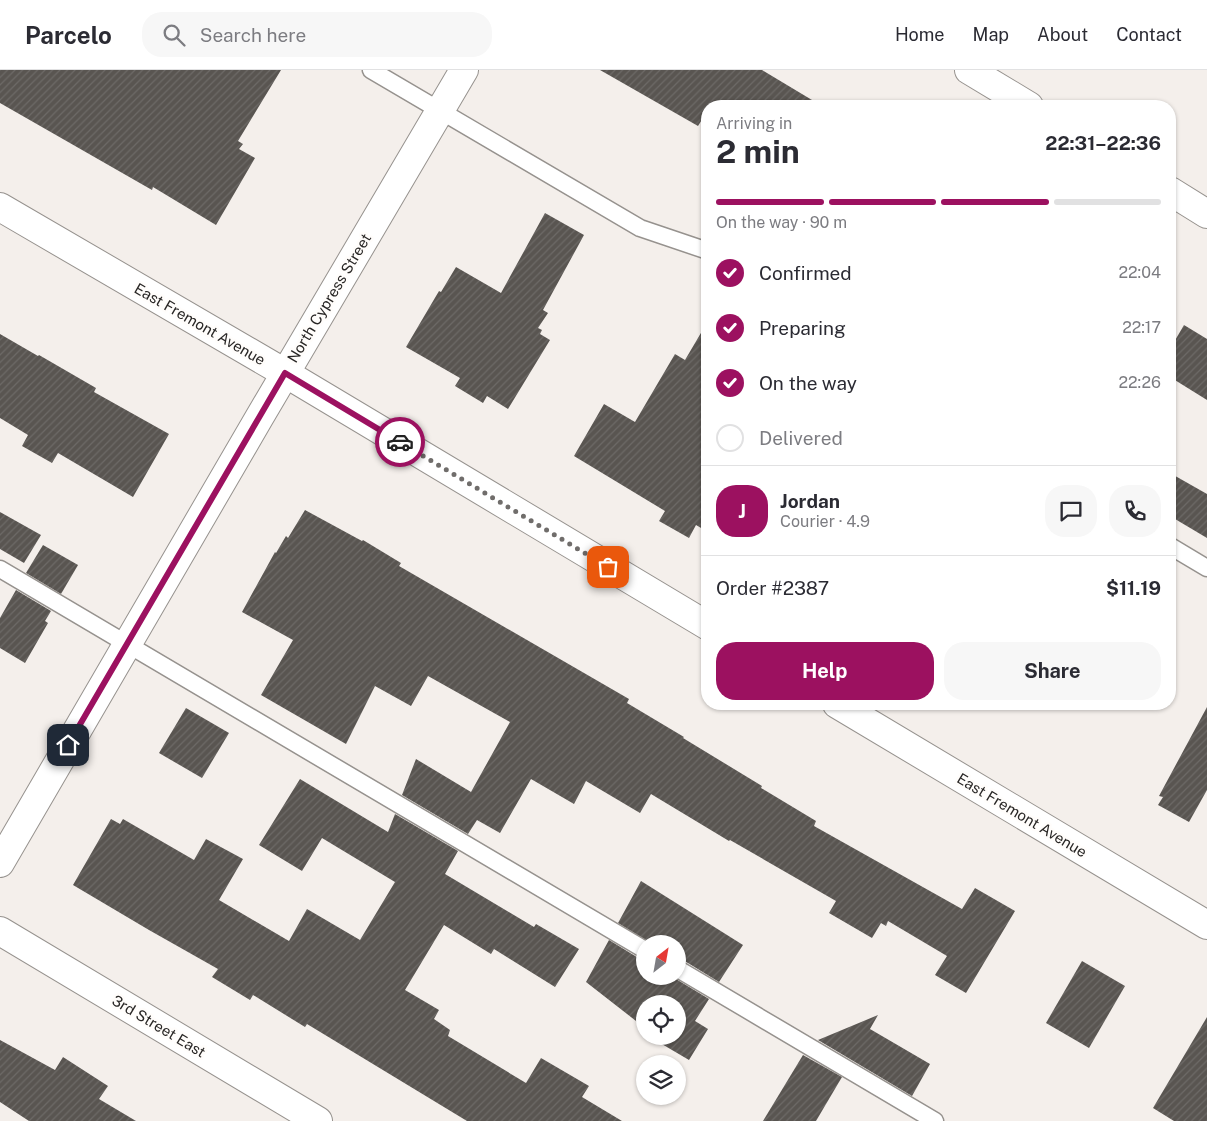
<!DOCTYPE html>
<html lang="en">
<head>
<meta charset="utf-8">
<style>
  :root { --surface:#fff; --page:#f7f7f7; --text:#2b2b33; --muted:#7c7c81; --line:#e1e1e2; --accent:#9c1160 }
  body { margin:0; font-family:"Public Sans",sans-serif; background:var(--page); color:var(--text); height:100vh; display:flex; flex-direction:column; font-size:19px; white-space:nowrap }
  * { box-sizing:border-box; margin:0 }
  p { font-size:16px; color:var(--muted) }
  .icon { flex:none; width:28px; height:28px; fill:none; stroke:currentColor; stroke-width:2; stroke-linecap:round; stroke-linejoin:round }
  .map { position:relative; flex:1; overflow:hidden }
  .sheet { position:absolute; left:701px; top:30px; width:475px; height:610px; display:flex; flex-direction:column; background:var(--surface); border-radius:20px; box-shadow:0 1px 4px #0004 }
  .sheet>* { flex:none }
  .needle { width:32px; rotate:31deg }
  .buttons { position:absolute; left:636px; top:865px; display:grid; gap:10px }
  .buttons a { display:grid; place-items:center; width:50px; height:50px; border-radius:50%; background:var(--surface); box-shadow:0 1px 4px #0004; font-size:25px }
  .pin { position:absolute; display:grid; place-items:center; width:42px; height:42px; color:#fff; margin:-21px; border-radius:10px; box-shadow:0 2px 8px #0006 }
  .courier { position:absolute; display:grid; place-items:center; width:50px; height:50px; margin:-25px; border:4px solid #9c1160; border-radius:50%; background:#fff; color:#222; box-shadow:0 1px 6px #0007 }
  .overview em { font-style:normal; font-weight:700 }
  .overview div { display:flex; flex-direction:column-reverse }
  .overview { display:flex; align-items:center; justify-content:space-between; height:85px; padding:0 15px }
  h1 { font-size:32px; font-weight:700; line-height:38px }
  .bar { display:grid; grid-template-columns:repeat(4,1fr); gap:8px 5px; align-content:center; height:60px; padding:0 15px }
  .bar i { height:6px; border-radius:4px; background:var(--line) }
  .bar .current { background:var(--accent) }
  .bar p { grid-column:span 4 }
  .line { display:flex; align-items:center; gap:12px; padding:0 15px; border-top:1px solid var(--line) }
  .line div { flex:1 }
  .round { display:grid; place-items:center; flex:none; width:52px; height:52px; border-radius:20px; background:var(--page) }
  ol { padding:0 15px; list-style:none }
  li { display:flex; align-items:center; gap:15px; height:55px }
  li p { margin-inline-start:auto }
  li .icon { padding:5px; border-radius:50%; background:var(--accent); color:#fff; stroke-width:4 }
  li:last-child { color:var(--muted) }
  li i { width:28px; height:28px; border:2px solid var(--line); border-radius:50% }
  .cta { display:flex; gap:10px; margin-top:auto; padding:10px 15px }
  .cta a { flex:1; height:58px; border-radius:20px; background:var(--accent); color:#fff; font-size:20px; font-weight:700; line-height:58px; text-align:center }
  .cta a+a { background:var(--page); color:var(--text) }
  header { display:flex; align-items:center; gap:30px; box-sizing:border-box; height:70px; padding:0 25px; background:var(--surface); border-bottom:1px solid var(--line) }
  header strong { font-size:24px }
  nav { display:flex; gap:28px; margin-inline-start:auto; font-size:18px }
  .search { width:350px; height:45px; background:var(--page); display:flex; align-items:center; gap:12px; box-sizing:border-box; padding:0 18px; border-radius:20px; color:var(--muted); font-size:19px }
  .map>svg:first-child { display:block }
</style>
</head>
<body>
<header>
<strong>Parcelo</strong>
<div class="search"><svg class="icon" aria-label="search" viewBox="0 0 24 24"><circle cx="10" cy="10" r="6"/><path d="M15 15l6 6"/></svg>Search here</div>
<nav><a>Home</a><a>Map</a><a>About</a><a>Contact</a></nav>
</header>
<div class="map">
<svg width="1207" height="1051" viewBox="0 0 1207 1051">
  <defs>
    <pattern id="building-hatch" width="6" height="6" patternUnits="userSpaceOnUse" patternTransform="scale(1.25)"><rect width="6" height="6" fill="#595551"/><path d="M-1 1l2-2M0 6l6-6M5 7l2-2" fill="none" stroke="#6d6a67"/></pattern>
  </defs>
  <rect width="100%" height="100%" fill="#f4efeb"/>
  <g fill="url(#building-hatch)">
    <polygon points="0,0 281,0 238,71 243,74 239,79 255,88 216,155 153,117 152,120 0,33"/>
    <polygon points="600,0 762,0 822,36 708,36 708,40 698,56"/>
    <polygon points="545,143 584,165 543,240 548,243 538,258 542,260 540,264 550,270 508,339 487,326 483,333 455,316 460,308 406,277 439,221 441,222 456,197 501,223"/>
    <polygon points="708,251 708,462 696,455 689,468 659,451 665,441 574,386 604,334 635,352 675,284 685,290"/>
    <polygon points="1184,255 1207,269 1207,330 1170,307 1170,279"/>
    <polygon points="0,264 38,286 39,285 96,318 94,322 169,364 133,427 58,383 52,393 22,376 28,365 0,348"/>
    <polygon points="1170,403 1207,424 1207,468 1170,446"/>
    <polygon points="305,440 362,471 363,470 401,493 399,496 629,629 627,633 684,667 683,668 762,716 761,718 816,751 814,756 962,839 975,818 1015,841 966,923 935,905 947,886 888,851 886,856 881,853 872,868 829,843 836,831 730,770 729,771 651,724 640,743 586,711 574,734 531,709 500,763 477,750 468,764 402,725 416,689 471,722 510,652 428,606 411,636 375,616 346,674 261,625 293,570 242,542 275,482 276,483 286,466 288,468"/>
    <polygon points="0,442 41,465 24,493 0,479"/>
    <polygon points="43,475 78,495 61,524 26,503"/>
    <polygon points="16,520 51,541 45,551 48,553 25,593 0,578 0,548"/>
    <polygon points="1207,637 1207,720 1189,752 1158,735 1163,727 1159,726"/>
    <polygon points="186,638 229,663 202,708 159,683"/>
    <polygon points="300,709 388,762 395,744 458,781 445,804 534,857 536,854 579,879 555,917 494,879 491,884 444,855 405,920 439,940 434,949 450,960 448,966 526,1013 541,988 589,1016 582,1027 622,1051 467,1051 307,954 305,957 253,925 250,930 212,907 218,899 149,860 73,815 111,749 120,754 123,749 194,790 206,769 243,789 219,830 289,871 307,839 360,870 395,812 322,768 302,801 259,775"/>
    <polygon points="641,811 743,875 719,912 683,890 678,889 678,874 652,874 618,853"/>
    <polygon points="609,870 640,889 645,890 645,906 671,906 709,929 695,951 708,959 689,990 655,970 657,967 655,966 678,966 678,934 645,934 645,958 586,912"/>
    <polygon points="1082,891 1125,916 1089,978 1046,953"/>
    <polygon points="878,945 870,959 930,994 912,1026 818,970"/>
    <polygon points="1207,947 1207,1051 1174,1051 1153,1038"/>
    <polygon points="0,970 55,1000 63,987 108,1016 99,1029 136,1051 29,1051 0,1032"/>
    <polygon points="803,985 842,1007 816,1051 763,1051"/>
  </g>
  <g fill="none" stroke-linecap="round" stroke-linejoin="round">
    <defs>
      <g id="service">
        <polyline points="371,0 640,158 708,181"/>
        <polyline points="1170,476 1207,498"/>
        <polyline points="0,499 645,880"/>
        <polyline points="678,899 935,1051"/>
      </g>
      <g id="minor">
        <polyline points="969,0 1029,36"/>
        <polyline points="1170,121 1207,144"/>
        <polyline points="0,137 285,303 708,556"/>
        <polyline points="837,634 1207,855"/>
        <polyline points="0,793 259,348 464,0"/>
      </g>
      <polyline id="tertiary" points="0,861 318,1051"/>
    </defs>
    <use href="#service" stroke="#96928e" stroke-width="19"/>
    <use href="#minor" stroke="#96928e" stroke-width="30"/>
    <use href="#tertiary" stroke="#96928e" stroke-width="30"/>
    <use href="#service" stroke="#fff" stroke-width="16"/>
    <use href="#minor" stroke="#fff" stroke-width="28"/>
    <use href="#tertiary" stroke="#fff" stroke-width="28"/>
  </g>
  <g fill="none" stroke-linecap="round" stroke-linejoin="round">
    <polyline stroke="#706d6b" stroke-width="5" stroke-dasharray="0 9" points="400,372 608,497"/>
    <polyline stroke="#9c1160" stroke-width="6" points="68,675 285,303 400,372"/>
  </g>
  <g text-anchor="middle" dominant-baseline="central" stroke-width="5" stroke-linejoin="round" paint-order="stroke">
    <g font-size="15" fill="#292726" stroke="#fffdfb">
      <text transform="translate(329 228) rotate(-59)">North Cypress Street</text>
      <text transform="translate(200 254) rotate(30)">East Fremont Avenue</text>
      <text transform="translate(1022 745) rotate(31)">East Fremont Avenue</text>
      <text transform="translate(159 956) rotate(31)">3rd Street East</text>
    </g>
  </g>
</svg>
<div class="buttons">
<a><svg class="needle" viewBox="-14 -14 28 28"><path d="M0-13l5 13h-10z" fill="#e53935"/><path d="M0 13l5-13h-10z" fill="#7c7c81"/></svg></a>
<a><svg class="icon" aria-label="locate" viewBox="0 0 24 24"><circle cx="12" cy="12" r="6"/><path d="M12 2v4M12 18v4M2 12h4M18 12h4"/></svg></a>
<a><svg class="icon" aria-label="layers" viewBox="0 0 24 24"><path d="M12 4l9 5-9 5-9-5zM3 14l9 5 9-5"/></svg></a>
</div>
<div class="pin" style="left:608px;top:497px;background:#ea580c"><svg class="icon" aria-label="bag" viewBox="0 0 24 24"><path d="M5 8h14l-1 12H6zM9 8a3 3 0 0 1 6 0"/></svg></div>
<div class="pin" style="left:68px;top:675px;background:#1f2937"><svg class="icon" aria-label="home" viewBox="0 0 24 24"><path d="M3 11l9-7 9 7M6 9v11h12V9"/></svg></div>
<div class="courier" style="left:400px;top:372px"><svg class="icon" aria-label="car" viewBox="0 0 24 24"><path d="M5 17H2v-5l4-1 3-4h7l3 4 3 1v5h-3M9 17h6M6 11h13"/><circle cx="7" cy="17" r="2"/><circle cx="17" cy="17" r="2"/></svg></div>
<section class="sheet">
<div class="overview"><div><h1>2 min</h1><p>Arriving in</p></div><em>22:31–22:36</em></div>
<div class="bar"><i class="current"></i><i class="current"></i><i class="current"></i><i></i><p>On the way · 90 m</p></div>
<ol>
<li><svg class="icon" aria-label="check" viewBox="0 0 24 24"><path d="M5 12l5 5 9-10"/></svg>Confirmed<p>22:04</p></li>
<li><svg class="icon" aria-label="check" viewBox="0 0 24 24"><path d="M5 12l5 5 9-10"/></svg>Preparing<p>22:17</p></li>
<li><svg class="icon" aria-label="check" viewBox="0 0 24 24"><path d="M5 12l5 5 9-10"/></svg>On the way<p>22:26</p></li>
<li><i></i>Delivered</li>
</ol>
<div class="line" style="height:90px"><b class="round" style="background:var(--accent);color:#fff">J</b><div><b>Jordan</b><p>Courier · 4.9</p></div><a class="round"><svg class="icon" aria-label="chat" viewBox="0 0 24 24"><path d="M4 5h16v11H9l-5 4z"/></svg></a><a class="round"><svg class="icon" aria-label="phone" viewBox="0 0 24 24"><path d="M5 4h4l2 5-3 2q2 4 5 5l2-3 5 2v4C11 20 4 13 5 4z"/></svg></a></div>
<div class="line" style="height:65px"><div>Order #2387</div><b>$11.19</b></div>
<div class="cta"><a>Help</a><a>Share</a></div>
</section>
</div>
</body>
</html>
